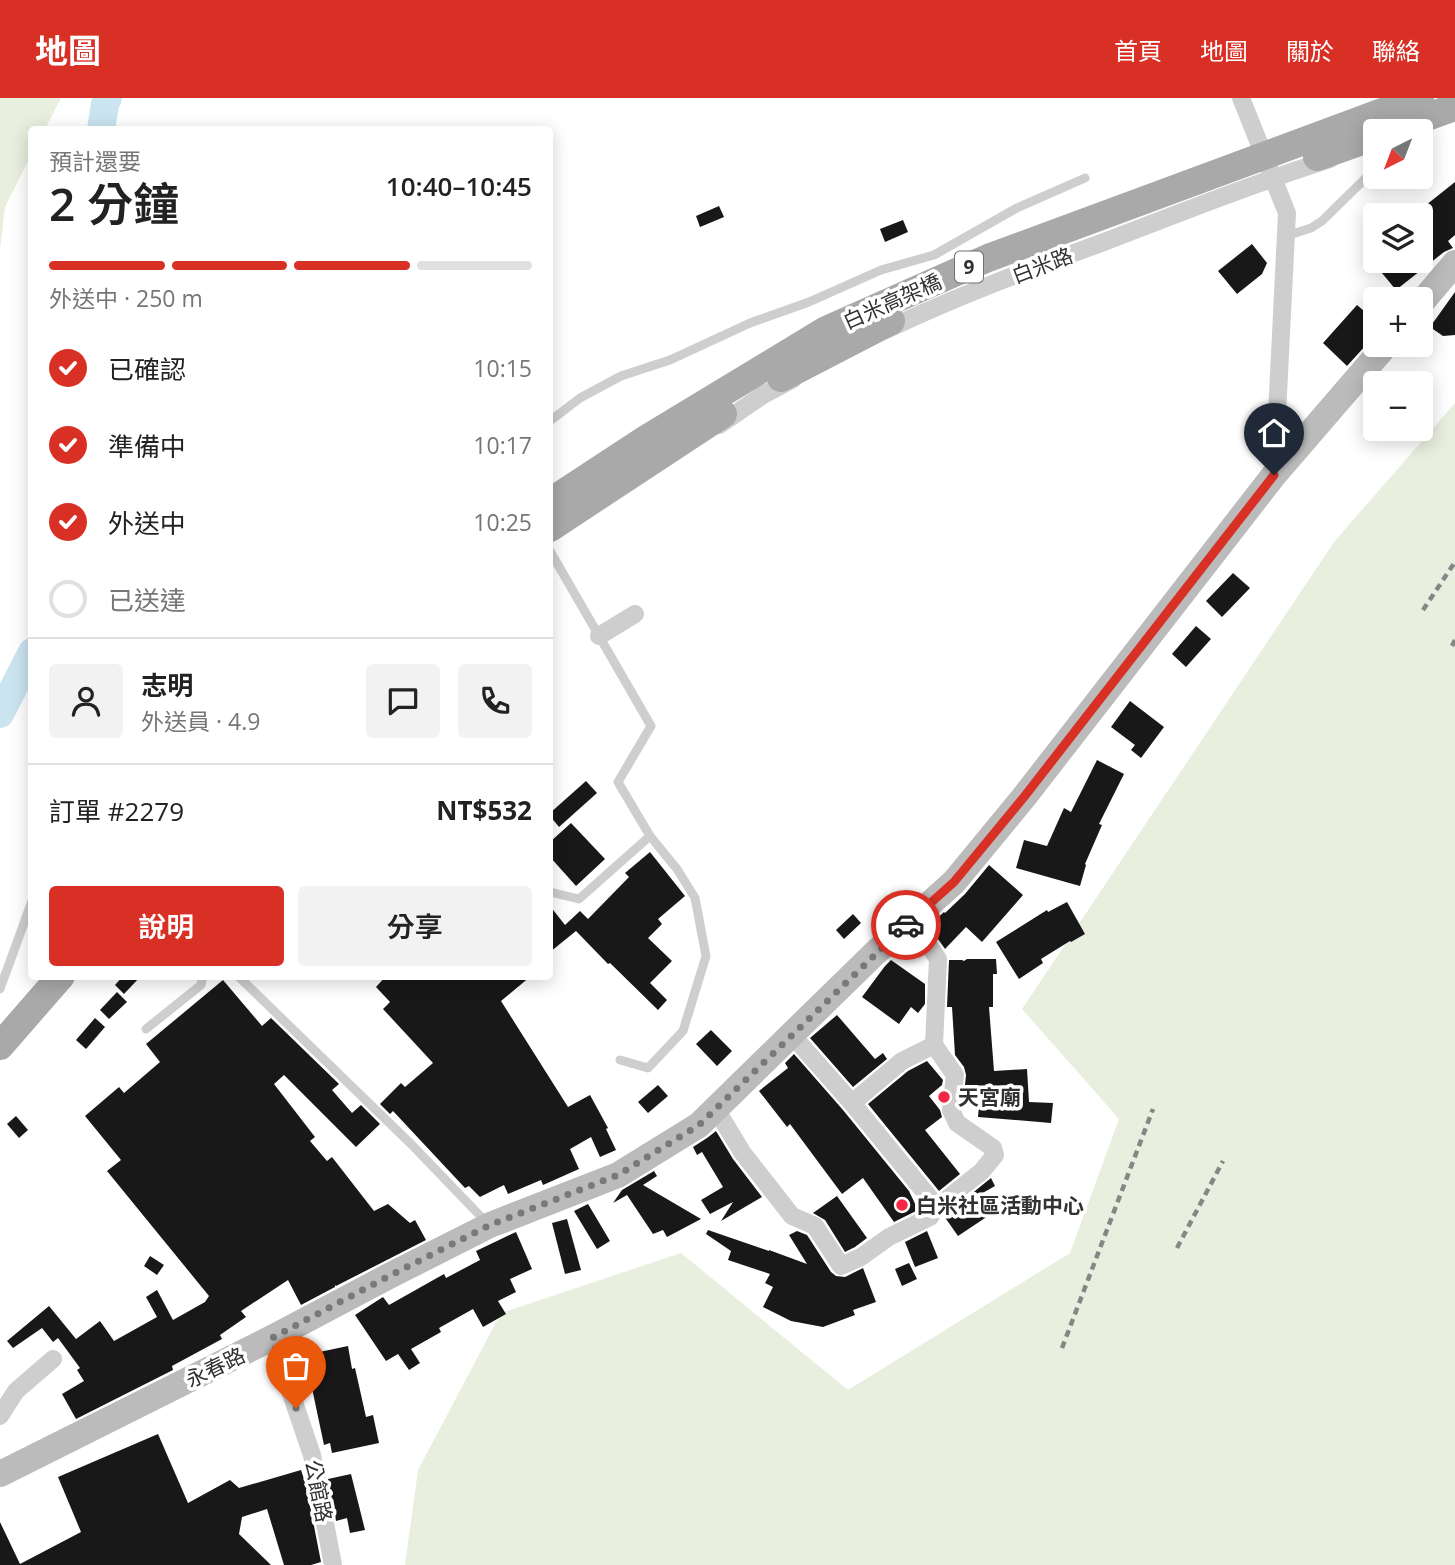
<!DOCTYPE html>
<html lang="zh-TW">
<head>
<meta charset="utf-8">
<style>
  :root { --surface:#fff; --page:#f2f2f2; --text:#222; --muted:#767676; --line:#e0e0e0; --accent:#d93025 }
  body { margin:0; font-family:"Open Sans","Noto Sans TC",sans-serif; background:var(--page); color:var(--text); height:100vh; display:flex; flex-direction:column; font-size:26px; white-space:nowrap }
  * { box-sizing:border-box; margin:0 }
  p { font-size:23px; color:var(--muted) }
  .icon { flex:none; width:38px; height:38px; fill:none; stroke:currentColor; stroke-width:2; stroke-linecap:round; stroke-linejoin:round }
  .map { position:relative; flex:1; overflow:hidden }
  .drawer { position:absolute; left:28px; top:28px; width:525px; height:854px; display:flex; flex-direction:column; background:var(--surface); border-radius:7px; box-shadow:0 4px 18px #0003 }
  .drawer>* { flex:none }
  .needle { width:46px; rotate:222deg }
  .tools { position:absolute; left:1363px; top:21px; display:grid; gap:14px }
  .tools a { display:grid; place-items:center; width:70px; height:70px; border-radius:7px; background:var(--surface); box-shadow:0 4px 18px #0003; font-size:35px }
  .pin { position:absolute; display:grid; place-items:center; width:60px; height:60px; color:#fff; margin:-72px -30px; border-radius:50% 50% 50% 0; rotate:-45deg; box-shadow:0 0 7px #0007 }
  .pin .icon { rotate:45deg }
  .courier { position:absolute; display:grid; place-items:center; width:70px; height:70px; margin:-35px; border:5px solid #d93025; border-radius:50%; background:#fff; color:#222; box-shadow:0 2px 9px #0007 }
  .head em { font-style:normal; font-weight:600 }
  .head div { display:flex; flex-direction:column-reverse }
  .head { display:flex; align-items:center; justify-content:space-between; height:119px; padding:0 21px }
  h1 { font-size:46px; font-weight:600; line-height:52px }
  .bar { display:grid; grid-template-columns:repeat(4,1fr); gap:10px 7px; align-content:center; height:84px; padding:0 21px }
  .bar i { height:9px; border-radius:5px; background:var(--line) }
  .bar .selected { background:var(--accent) }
  .bar p { grid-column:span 4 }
  .line { display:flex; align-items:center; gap:18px; padding:0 21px; border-top:2px solid var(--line) }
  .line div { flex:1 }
  .round { display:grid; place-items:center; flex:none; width:74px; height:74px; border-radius:7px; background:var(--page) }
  ol { padding:0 21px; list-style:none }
  li { display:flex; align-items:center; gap:21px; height:77px }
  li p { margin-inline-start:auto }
  li .icon { padding:7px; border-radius:50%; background:var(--accent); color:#fff; stroke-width:4 }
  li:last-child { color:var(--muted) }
  li i { width:38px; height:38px; border:4px solid var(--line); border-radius:50% }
  .action { display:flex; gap:14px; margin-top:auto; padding:14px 21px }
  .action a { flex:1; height:80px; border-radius:7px; background:var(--accent); color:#fff; font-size:28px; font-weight:600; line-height:80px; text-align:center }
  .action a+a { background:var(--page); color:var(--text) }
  header { display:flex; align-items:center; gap:42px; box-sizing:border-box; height:98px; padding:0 35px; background:var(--accent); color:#fff }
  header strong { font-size:33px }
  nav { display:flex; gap:38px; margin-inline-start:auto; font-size:24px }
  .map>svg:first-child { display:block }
</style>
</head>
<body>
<header>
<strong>地圖</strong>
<nav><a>首頁</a><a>地圖</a><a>關於</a><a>聯絡</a></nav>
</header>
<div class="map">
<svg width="1455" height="1467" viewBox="0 0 1455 1467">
  <rect width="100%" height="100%" fill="#fff"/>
  <g fill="#e9efdf">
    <polygon points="0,0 61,0 45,31 32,32 31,57 5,109 0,152"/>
    <polygon points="1455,305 1455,1467 405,1467 418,1372 501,1215 681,1155 848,1292 1070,1155 1119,1021 1022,911 1334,444"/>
  </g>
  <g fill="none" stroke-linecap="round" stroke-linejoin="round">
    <g stroke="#cae4f0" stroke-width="28">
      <polyline points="101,32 105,6 108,0"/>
      <polyline points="0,616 32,554"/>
    </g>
  </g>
  <g fill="#181818">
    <polygon points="1455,84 1455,137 1448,143 1453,150 1444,154 1396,192 1372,163 1421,163 1421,123 1427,118 1421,111"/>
    <polygon points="719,108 724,119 700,129 696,118"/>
    <polygon points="903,122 908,134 885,144 880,131"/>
    <polygon points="1252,146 1267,165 1262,176 1237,196 1218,173"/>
    <polygon points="1455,194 1455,237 1443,238 1430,229"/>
    <polygon points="1357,207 1376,223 1376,236 1347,268 1323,245"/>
    <polygon points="1233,475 1250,490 1222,519 1206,503"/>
    <polygon points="1196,528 1211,541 1186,569 1172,556"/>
    <polygon points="1130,603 1164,629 1141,660 1131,652 1135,647 1111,629"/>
    <polygon points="1097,662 1124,676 1099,726 1102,727 1085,766 1086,767 1080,788 1016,770 1024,742 1047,748 1064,710 1071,714"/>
    <polygon points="586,683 597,695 559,729 550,718 550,715"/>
    <polygon points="571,725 605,761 576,788 550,759 550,744"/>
    <polygon points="650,754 685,798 658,821 662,826 648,840 672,863 650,885 667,902 658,912 610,865 608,866 576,833 550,854 550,808 565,827 580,813 588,821 629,779 625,775"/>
    <polygon points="989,767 1023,797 982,844 966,829 945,851 929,828 944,814 945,815 965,796"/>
    <polygon points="1067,804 1085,836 1071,844 1070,843 1041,861 1043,865 1019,881 996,844 1047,812 1048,814"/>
    <polygon points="853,816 861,825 844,841 836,832"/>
    <polygon points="967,861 996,861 997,876 993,876 993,909 989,909 994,973 1027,971 1029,1004 1053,1005 1051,1025 978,1019 980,997 964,997 966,977 964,969 955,957 952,909 947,909 949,862 962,862 964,863"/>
    <polygon points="891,862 925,886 925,906 918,915 911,909 899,926 862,899 885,868"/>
    <polygon points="123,878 141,878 124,896 115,887"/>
    <polygon points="386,878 531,878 501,903 568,1009 590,997 608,1030 606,1031 616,1052 600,1059 591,1039 570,1051 579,1071 543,1087 541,1082 508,1096 504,1087 480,1099 469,1088 465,1090 393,1013 390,1016 380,1006 401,985 405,989 433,965 383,911 390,904 376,889"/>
    <polygon points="223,882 262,928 271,920 339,986 332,992 352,1015 361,1007 380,1026 356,1049 284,977 274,986 315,1039 310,1043 327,1063 332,1059 374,1113 388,1106 410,1125 415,1122 426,1142 336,1188 335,1187 335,1189 301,1207 288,1182 241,1213 246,1219 220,1237 222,1241 172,1268 173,1272 76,1321 62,1296 84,1283 77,1272 80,1270 58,1240 53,1244 42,1230 13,1250 7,1243 49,1208 76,1241 100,1223 114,1243 157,1219 146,1199 157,1192 173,1222 205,1204 209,1198 107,1073 121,1062 85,1018 119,989 124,995 160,964 146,946"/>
    <polygon points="117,894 127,904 109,921 100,912"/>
    <polygon points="837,917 875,961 883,955 887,961 853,989 810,940"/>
    <polygon points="95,920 105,929 86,951 76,942"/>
    <polygon points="711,932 732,953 717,968 696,946"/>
    <polygon points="794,956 843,1012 909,1093 918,1112 894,1124 863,1080 842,1096 790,1026 787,1029 759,993 788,970 785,965"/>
    <polygon points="927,963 943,982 942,987 929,998 940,1012 942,1019 925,1032 960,1076 939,1093 868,1006 908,973"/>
    <polygon points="658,987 668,998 648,1015 638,1004"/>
    <polygon points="16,1018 28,1032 19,1040 7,1026"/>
    <polygon points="716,1033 733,1061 762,1099 721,1123 733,1104 710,1116 701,1102 723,1089 702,1054 697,1057 693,1049 707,1040"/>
    <polygon points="654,1073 657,1078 643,1087 701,1121 667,1139 663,1132 653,1136 627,1097 613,1105 622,1092"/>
    <polygon points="991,1080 995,1088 979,1097 985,1107 982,1109 988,1118 958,1138 944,1118"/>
    <polygon points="837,1098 867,1140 855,1149 845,1154 825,1122 813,1115"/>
    <polygon points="588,1106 610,1143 597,1151 574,1113"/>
    <polygon points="567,1121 581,1172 565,1176 552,1125"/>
    <polygon points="708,1132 769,1153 769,1152 807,1166 789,1137 797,1133 807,1137 831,1174 836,1178 845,1179 863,1170 876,1204 853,1212 855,1217 823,1229 791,1223 763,1209 773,1189 765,1185 770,1176 728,1162 731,1153 706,1136"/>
    <polygon points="927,1133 938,1160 915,1169 905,1144"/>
    <polygon points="516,1134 532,1171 510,1181 516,1194 498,1203 506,1216 483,1229 473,1211 439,1230 441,1234 411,1251 420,1265 409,1272 398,1256 386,1263 355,1217 383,1199 389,1207 444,1176 446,1180 480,1162 476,1153"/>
    <polygon points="150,1158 164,1167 157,1177 144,1168"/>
    <polygon points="909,1165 917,1181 902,1188 895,1171"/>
    <polygon points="348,1248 352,1271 355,1270 366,1319 373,1317 379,1345 332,1355 330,1345 324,1347 305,1257"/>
    <polygon points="158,1336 188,1405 230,1382 239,1390 301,1372 306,1387 321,1464 311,1467 284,1467 267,1411 242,1419 239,1436 271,1467 0,1467 0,1424 20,1466 81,1434 58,1379"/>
    <polygon points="351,1376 365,1432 350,1435 347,1420 336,1423 328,1381"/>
  </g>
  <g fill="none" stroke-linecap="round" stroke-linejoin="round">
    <g stroke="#cecece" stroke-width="9">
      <polyline points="1286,138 1311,130 1322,123 1376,70"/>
      <polyline points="550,323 580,300 621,278 670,262 750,225 809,204 881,172 934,157 1017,110 1085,80"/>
      <polyline points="550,453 651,628 618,684 650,738 579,801 550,794"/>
      <polyline points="238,878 412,1047 488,1126"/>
      <polyline points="0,891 32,803"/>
      <polyline points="146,931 201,887 203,878"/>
      <polyline points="620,962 648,970 683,933 706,858 695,800 677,771 650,738"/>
    </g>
    <g stroke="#cecece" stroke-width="18">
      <polyline points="1241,0 1287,115 1274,377"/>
      <path d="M886,232C957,198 1030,171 1104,144C1179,115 1253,86 1330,61"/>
      <polyline points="719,327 763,297 793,281"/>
      <polyline points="599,538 635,516"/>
      <polyline points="792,937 852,1005 902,963 934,947"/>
      <polyline points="852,1005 937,1109"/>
      <polyline points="716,1011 742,1054 792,1118 815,1128 841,1168 861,1159 889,1139 930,1119 937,1109 982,1073 995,1057 993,1050 957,1025 951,1012 955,977 934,947 938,861 911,822"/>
      <polyline points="272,1240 312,1357 333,1467"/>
      <polyline points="0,1318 16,1293 53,1261"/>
    </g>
    <g stroke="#bbb" stroke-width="26">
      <polyline points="1421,205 1455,165"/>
      <polyline points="0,1376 272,1240 389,1178 490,1127 618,1077 699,1027 875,855 954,784 1024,699 1274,377 1386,247"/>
    </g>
    <g stroke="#a9a9a9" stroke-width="28">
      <polyline points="1388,33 1455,9"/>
      <polyline points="0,948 61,878"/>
    </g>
    <g stroke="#868686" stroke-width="4.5" stroke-dasharray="7 5" stroke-linecap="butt">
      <polyline points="1423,512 1455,464"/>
      <polyline points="1452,548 1455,542"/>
      <polyline points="1177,1150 1223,1063"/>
      <polyline points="1062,1250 1153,1011"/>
    </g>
    <g stroke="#a9a9a9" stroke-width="28">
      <polyline points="1317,59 1376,38"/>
      <polyline points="781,280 891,223"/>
      <polyline points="550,404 646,341 826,232 988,160 1420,0"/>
      <polyline points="550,430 723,316"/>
    </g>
  </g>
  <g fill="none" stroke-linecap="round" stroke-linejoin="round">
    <polyline stroke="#797979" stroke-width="7" stroke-dasharray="0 12.6" points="296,1310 272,1240 389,1178 490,1127 618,1077 699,1027 906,827"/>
    <polyline stroke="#d93025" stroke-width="9" points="906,827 954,784 1024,699 1274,377"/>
  </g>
  <g fill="#f42746" stroke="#fff" stroke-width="2.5">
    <circle cx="944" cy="999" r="7"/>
    <circle cx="902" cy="1107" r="7"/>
  </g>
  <g text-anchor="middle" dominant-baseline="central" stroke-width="7" stroke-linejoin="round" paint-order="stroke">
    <rect fill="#fff" stroke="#6f6f6f" stroke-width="2" x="955" y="153.5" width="28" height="31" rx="5"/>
    <g font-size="19" font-weight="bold" fill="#313131">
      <text x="969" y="169">9</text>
    </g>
    <g font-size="21" fill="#313131" stroke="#fff">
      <text transform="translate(1042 167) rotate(-21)">白米路</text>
      <text transform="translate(892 203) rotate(-24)">白米高架橋</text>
      <text transform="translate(215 1269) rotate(-26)">永春路</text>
      <text transform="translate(319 1393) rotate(79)">公館路</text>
    </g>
    <g font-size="21" font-weight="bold" fill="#313131" stroke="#fff" text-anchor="start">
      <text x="958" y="999">天宮廟</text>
      <text x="916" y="1107">白米社區活動中心</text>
    </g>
  </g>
</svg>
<div class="tools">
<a><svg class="needle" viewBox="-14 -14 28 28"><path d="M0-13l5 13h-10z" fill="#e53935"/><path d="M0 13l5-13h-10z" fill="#767676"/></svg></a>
<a><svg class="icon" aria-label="layers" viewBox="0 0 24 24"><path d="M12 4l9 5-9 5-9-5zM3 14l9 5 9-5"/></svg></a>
<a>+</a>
<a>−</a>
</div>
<div class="pin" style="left:296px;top:1310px;background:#ea580c"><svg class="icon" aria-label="bag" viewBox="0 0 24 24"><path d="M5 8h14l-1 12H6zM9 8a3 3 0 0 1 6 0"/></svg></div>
<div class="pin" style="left:1274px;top:377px;background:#1f2937"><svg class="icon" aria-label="home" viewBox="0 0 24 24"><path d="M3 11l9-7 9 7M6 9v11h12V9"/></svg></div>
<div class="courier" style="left:906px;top:827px"><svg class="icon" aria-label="car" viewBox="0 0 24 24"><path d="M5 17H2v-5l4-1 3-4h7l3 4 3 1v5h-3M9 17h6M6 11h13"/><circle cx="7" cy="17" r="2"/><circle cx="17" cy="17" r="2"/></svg></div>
<section class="drawer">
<div class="head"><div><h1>2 分鐘</h1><p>預計還要</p></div><em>10:40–10:45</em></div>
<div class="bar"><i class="selected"></i><i class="selected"></i><i class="selected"></i><i></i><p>外送中 · 250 m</p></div>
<ol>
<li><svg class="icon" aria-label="check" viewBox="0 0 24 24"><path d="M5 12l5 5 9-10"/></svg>已確認<p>10:15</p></li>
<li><svg class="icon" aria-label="check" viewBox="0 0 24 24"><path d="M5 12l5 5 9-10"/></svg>準備中<p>10:17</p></li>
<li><svg class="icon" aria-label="check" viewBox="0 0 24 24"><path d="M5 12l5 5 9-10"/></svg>外送中<p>10:25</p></li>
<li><i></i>已送達</li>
</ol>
<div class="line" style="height:126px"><a class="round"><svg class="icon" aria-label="person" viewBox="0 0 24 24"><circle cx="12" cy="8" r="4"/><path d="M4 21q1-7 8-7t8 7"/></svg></a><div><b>志明</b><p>外送員 · 4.9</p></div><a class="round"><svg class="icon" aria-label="chat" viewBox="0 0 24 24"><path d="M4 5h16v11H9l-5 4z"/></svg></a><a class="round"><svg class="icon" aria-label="phone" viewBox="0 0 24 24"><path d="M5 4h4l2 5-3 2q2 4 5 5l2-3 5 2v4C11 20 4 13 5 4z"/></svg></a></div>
<div class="line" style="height:91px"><div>訂單 #2279</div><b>NT$532</b></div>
<div class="action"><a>說明</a><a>分享</a></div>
</section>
</div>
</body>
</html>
